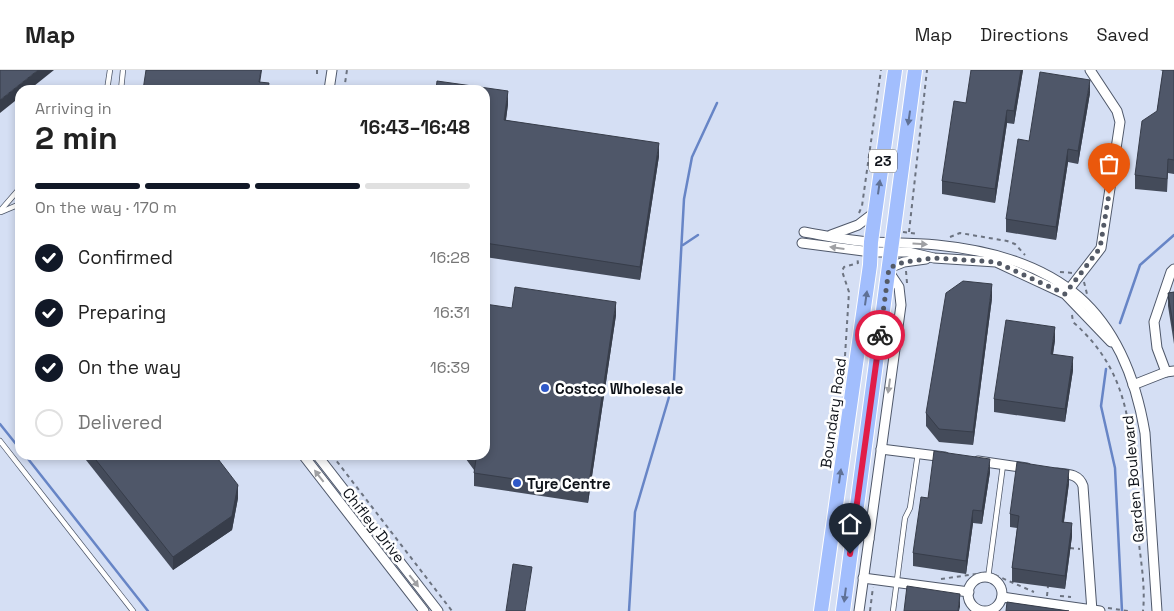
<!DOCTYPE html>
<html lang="en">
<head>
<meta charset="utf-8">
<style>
  :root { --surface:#fff; --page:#f6f6f6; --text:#222; --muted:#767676; --line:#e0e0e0; --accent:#111827 }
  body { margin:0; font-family:"Space Grotesk",sans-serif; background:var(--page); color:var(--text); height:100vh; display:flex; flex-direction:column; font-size:19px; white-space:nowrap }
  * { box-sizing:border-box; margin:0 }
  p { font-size:16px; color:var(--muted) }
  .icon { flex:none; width:28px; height:28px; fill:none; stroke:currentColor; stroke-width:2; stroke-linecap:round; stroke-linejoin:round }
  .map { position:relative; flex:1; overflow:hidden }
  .details { position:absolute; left:15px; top:15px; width:475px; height:375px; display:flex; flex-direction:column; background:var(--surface); border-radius:15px; box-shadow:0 2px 8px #0003 }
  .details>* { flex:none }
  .pin { position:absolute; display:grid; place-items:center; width:42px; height:42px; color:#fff; margin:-51px -21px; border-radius:50% 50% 50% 0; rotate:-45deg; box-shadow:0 0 5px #0007 }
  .pin .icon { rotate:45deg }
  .courier { position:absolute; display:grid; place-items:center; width:50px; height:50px; margin:-25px; border:4px solid #e11d48; border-radius:50%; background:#fff; color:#222; box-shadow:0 1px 6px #0007 }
  .summary em { font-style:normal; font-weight:600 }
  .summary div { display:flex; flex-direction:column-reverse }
  .summary { display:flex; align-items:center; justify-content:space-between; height:85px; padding:0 20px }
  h1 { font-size:32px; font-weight:600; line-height:38px }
  .bar { display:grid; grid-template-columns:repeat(4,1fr); gap:8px 5px; align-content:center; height:60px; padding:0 20px }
  .bar i { height:6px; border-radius:4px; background:var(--line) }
  .bar .active { background:var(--accent) }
  .bar p { grid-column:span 4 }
  ol { padding:0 20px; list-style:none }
  li { display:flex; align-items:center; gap:15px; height:55px }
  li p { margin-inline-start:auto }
  li .icon { padding:5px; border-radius:50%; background:var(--accent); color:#fff; stroke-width:4 }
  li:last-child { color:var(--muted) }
  li i { width:28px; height:28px; border:2px solid var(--line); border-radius:50% }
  header { display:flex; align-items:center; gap:30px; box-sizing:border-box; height:70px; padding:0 25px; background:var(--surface); border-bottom:1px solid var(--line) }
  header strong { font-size:24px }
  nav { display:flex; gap:28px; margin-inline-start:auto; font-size:18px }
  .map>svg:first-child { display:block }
</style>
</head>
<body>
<header>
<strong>Map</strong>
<nav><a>Map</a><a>Directions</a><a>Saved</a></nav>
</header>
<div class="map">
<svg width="1174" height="541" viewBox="0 0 1174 541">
  <rect width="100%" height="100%" fill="#d5dff4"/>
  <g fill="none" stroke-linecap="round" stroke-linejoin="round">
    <g stroke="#6785c6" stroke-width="2.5">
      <polyline points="683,175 698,165"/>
      <polyline points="1120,253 1140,195 1174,165"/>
      <polyline points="1106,299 1101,336 1115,398 1122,541"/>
      <polyline points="0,354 20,379"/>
      <polyline points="25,385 148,541"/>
      <polyline points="629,541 635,442 674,310 684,129 692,87 717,33"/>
    </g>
    <defs>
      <g id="service">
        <polyline points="107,20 110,0"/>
        <polyline points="121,20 123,0"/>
        <polyline points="0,141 20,118"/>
        <polyline points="1,142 20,134"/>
        <polyline points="0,371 133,541"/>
        <polyline points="988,508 1003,395"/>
        <polyline points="893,541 905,448 910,438 918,383"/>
        <polyline points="983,541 983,540"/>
      </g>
      <g id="minor">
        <polyline points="329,20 332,0"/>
        <path d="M804,162C827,166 849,171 872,172C894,173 915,173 937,175C1059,187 1124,239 1145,363L1157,541"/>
        <polyline points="831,165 858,155 875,142"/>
        <polyline points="802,173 871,182 908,182 934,188 996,192 1065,224 1111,272"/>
        <polyline points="889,198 904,192 926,189"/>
        <polyline points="1067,222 1101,178 1120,52 1117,41 1090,0"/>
        <polyline points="1166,302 1157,278 1154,252 1171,202 1174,199"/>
        <polyline points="1133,315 1166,302 1174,301"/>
        <polyline points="881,379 945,387"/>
        <polyline points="303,385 424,541"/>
        <polyline points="317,385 438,541"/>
        <polyline points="978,391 1027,398"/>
        <path d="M1057,403C1068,404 1079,404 1083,416L1092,541"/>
        <polyline points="856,448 869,469 859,541"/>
        <polyline points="869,469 901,235 899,217 889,202"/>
        <circle cx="985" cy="524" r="17"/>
        <polyline points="863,508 969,522"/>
        <polyline points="1002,527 1100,541"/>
      </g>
      <g id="primary">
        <polyline points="821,541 870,195 871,172 895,0"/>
        <polyline points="843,541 915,0"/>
      </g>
    </defs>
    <use href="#service" stroke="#4f586a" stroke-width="6"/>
    <use href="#minor" stroke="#4f586a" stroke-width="11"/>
    <use href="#primary" stroke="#fff" stroke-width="16"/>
    <g stroke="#6c7380" stroke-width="2" stroke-dasharray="4 4" stroke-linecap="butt">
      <polyline points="317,4 317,0"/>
      <polyline points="344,20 347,0"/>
      <polyline points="859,143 862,136 881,0"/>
      <polyline points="903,162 918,164"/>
      <polyline points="909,162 927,0"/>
      <polyline points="950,167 960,163 1007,171 1015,174 1025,185"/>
      <polyline points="906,201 907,213"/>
      <polyline points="1060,202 1073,203"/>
      <polyline points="1084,212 1087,224"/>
      <path d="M1072,245L1073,252C1138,309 1130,376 1137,454C1139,482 1146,513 1143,541"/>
      <polyline points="845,286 849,222 842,201 844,197 858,193 857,187"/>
      <polyline points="332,385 452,541"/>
      <polyline points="1070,478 1080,479"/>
      <polyline points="995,505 1034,522"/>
      <polyline points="941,509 983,503"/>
      <polyline points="1047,526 1048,516"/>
      <polyline points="1060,526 1071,527"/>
      <polyline points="1108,538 1128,541"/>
      <polyline points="870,541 873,517"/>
    </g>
    <use href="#service" stroke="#fff" stroke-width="4.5"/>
    <use href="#minor" stroke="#fff" stroke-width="9"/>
    <use href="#primary" stroke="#a2befd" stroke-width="14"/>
  </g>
  <g fill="#444b5a">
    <polygon points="1023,0 1014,54 1007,53 995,133 942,124 942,111 966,33"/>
    <polygon points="1160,0 1174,0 1174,104 1168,103 1167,122 1135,119 1135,105 1157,41 1163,1"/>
    <polygon points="485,20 508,34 506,50 659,86 640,210 485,187"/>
    <polygon points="1090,23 1078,94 1068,92 1056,170 1006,162 1006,149"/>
    <polygon points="1174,222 1174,274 1168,236 1168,223"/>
    <polygon points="992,228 973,375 939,372 926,356 926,343"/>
    <polygon points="512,238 616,245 588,433 474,416 474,400 463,385 485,385"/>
    <polygon points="1055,270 1053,284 1073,300 1065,352 994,342 994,329"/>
    <polygon points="82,385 215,385 238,428 232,460 173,500"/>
    <polygon points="990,402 982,454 973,453 966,504 913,496 913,483 928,428"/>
    <polygon points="1069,413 1064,452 1072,466 1065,519 1012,512 1012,498 1017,458 1010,457 1010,444"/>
  </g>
  <g fill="#373d4a">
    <polygon points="38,0 54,0 29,20 20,20 20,27 0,43 0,30"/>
    <polygon points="261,0 262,0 259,20 259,12"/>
    <polygon points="1021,0 1023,0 1014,54 1014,41"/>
    <polygon points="1090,10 1090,23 1078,94 1078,81"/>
    <polygon points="508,21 508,34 504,63 504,50"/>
    <polygon points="1007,40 1007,53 995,133 995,119"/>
    <polygon points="659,73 659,86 640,210 640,197"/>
    <polygon points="1068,79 1068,92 1056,170 1056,157"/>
    <polygon points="992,214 992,228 973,375 973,362"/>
    <polygon points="616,232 616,245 588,433 588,420"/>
    <polygon points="1055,257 1055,270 1051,297 1051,284"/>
    <polygon points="1073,287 1073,300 1065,352 1065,339"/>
    <polygon points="990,389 990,402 982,454 982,441"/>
    <polygon points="1069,400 1069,413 1062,465 1062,452"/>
    <polygon points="238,415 238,428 232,460 173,500 173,487"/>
    <polygon points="973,440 973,453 966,504 966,491"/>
    <polygon points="1072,453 1072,466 1065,519 1065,506"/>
    <polygon points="960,524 960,537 959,541 958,541"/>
  </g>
  <g fill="#4f5769" stroke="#373d4a">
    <polygon points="0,0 38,0 0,30"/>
    <polygon points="146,0 261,0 259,12 269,13 268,20 143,20"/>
    <polygon points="971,0 1021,0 1014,41 1007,40 995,119 942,111 954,31 966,33"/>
    <polygon points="1163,0 1174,0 1174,90 1168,89 1167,109 1135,105 1142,51 1157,41"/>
    <polygon points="1040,2 1090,10 1078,81 1068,79 1056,157 1006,149 1018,69 1029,71"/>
    <polygon points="437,11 508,21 504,50 659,73 640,197 485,173 485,20 436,20"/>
    <polygon points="963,211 992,214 973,362 939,359 926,343 946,223"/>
    <polygon points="515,217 616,232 588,420 474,403 476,389 473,385 485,385 485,234 512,238"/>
    <polygon points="1174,222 1174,261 1168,223"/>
    <polygon points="1006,250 1055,257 1051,284 1073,287 1065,339 994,329"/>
    <polygon points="934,381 990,389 982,441 973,440 966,491 913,483 921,427 928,428"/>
    <polygon points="92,385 215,385 238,415 232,446 173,487"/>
    <polygon points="1017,392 1069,400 1062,452 1072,453 1065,506 1012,498 1019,446 1010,444"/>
    <polygon points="513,494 532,497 525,541 506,541"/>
    <polygon points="907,516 960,524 958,541 904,541"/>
    <polygon points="1007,532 1069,541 1006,541"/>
  </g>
  <defs><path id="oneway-solid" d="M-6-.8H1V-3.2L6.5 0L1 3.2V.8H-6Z" transform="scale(1.25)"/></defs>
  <g fill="#5f7196">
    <use href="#oneway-solid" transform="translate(909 48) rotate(98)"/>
    <use href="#oneway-solid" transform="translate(879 117) rotate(-82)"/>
    <use href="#oneway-solid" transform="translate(866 228) rotate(-82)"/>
    <use href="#oneway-solid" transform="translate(840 406) rotate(-82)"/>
    <use href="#oneway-solid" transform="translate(845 525) rotate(97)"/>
  </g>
  <g fill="#9fa0a3">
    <use href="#oneway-solid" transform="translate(920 174) rotate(3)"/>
    <use href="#oneway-solid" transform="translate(837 178) rotate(-172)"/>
    <use href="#oneway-solid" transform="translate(889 316) rotate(98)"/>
    <use href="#oneway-solid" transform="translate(319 406) rotate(-128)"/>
    <use href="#oneway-solid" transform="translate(414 511) rotate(52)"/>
  </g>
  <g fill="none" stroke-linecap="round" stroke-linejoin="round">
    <polyline stroke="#545a66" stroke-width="5" stroke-dasharray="0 9" points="880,265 889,198 904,192 934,188 996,192 1065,224 1100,178 1109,124"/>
    <polyline stroke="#e11d48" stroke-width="6" points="850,484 880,265"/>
  </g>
  <g fill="#2e58c8" stroke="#fff" stroke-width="2">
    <circle cx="545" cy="318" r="5"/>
    <circle cx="517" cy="413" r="5"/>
  </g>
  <g text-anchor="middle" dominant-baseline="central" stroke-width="5" stroke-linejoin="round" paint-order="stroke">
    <rect fill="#fff" stroke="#56595e" stroke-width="1" x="869" y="79.5" width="28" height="23" rx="4"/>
    <g font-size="14" font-weight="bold" fill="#0e1219">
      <text x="883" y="91">23</text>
    </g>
    <g font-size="15" font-weight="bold" fill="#0e1219" stroke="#fff" text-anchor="start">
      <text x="555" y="318">Costco Wholesale</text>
      <text x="527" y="413">Tyre Centre</text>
    </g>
    <g font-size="15" fill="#0e1219" stroke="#fff">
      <text transform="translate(833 343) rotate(-82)">Boundary Road</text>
      <text transform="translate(1133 409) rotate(-95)">Garden Boulevard</text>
      <text transform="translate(374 455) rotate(52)">Chifley Drive</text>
    </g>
  </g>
</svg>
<div class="pin" style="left:1109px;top:124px;background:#ea580c"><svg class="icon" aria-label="bag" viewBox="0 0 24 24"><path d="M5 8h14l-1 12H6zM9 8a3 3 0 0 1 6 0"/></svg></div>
<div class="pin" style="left:850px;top:484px;background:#1f2937"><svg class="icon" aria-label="home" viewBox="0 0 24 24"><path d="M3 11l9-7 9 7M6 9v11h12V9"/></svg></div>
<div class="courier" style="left:880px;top:265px"><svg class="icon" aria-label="bike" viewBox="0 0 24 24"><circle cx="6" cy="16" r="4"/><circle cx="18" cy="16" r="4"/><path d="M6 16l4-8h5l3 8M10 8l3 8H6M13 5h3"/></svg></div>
<section class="details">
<div class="summary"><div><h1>2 min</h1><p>Arriving in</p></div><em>16:43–16:48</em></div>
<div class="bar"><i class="active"></i><i class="active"></i><i class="active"></i><i></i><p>On the way · 170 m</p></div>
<ol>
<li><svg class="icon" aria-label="check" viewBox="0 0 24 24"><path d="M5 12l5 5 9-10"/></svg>Confirmed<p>16:28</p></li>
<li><svg class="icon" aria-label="check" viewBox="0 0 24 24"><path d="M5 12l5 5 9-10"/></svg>Preparing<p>16:31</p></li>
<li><svg class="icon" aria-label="check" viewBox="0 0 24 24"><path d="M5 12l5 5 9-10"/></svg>On the way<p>16:39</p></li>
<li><i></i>Delivered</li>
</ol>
</section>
</div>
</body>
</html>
